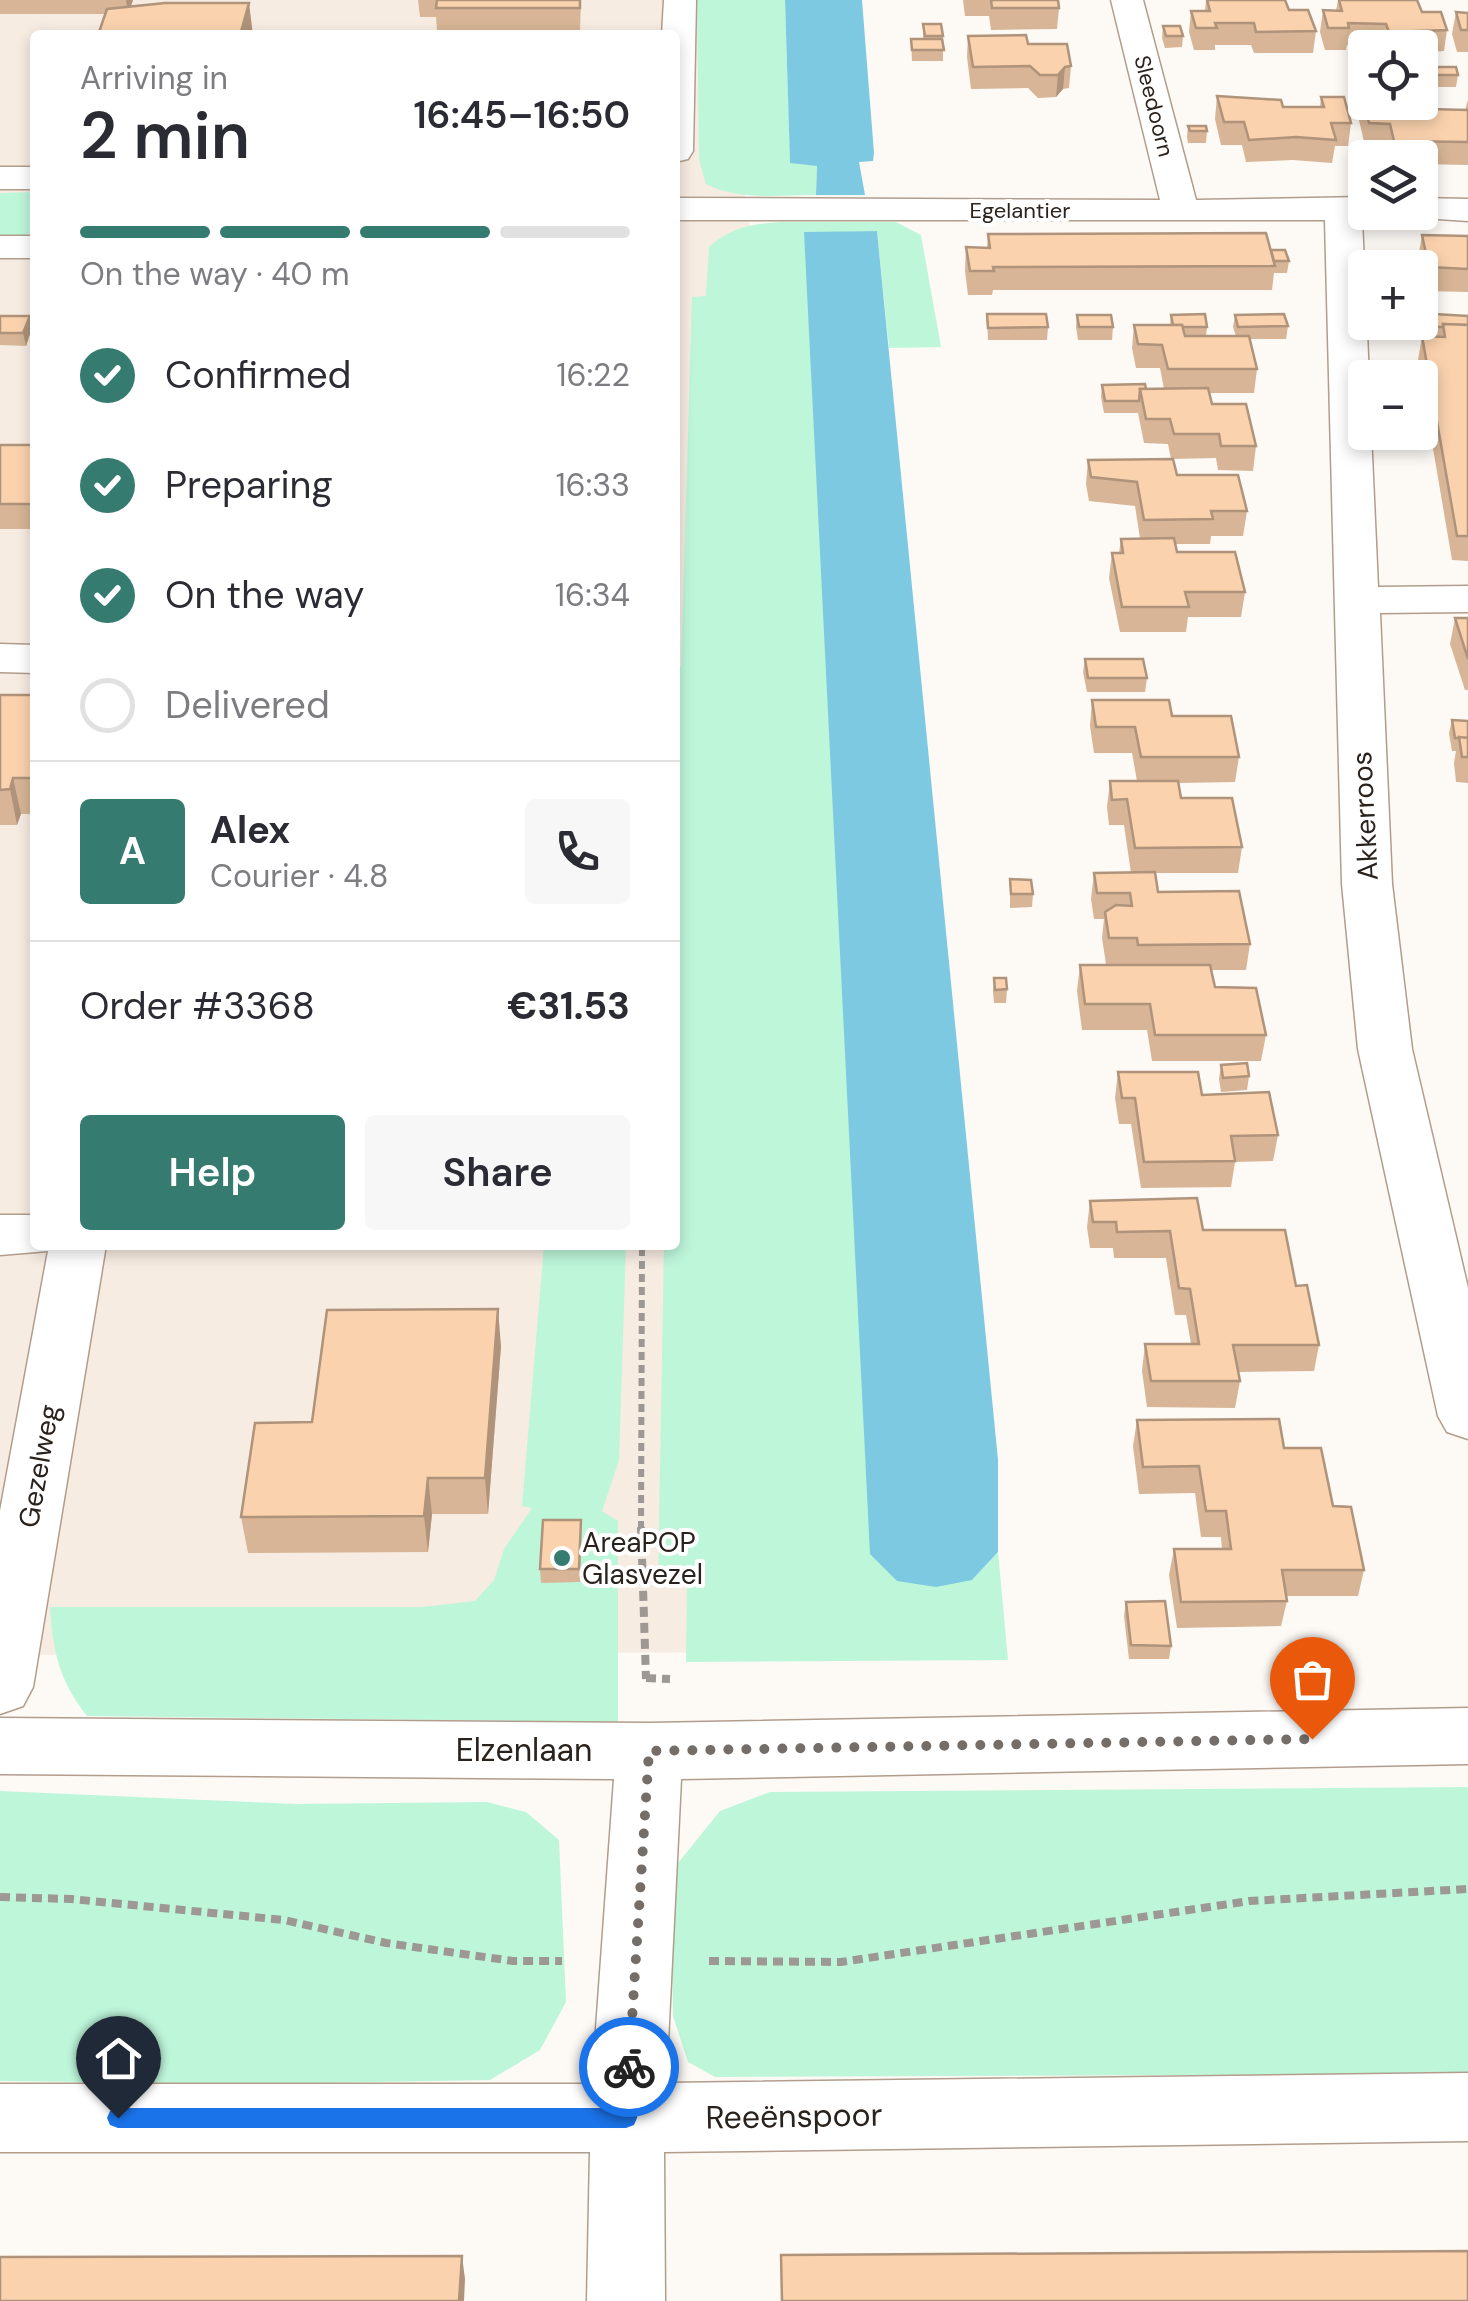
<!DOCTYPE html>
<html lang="en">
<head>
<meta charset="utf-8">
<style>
  :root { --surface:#fff; --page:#f7f7f7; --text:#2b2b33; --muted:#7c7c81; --line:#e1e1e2; --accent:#367b70 }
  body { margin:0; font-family:"DM Sans",sans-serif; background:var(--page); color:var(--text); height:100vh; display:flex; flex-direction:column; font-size:38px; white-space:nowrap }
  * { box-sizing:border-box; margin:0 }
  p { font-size:32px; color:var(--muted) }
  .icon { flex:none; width:55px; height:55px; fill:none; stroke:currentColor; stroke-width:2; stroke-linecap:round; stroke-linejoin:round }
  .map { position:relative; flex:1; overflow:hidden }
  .panel { position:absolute; left:30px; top:30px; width:650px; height:1220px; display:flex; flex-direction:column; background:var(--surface); border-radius:10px; box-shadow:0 5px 15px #0003 }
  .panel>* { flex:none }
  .controls { position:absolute; left:1348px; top:30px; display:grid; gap:20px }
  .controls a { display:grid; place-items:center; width:90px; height:90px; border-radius:10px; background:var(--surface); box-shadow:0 5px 15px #0003; font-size:50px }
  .pin { position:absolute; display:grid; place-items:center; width:85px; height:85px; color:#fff; margin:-102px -42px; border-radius:50% 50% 50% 0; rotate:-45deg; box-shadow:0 0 10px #0007 }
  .pin .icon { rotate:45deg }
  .courier { position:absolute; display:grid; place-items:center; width:100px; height:100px; margin:-50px; border:8px solid #1a73e8; border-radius:50%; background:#fff; color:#222; box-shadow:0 2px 12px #0007 }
  .headline em { font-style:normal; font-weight:600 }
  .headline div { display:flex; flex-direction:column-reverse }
  .headline { display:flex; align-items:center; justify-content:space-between; height:170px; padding:0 50px }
  h1 { font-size:65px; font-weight:600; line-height:75px }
  .bar { display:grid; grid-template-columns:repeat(4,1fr); gap:15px 10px; align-content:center; height:120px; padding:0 50px }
  .bar i { height:12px; border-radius:8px; background:var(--line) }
  .bar .active { background:var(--accent) }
  .bar p { grid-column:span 4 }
  .line { display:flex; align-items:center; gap:25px; padding:0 50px; border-top:2px solid var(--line) }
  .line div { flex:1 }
  .round { display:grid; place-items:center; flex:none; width:105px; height:105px; border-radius:10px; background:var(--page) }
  ol { padding:0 50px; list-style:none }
  li { display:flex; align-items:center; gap:30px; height:110px }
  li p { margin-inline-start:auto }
  li .icon { padding:10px; border-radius:50%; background:var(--accent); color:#fff; stroke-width:4 }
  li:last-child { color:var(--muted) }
  li i { width:55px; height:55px; border:5px solid var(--line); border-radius:50% }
  .action { display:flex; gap:20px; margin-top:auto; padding:20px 50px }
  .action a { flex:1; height:115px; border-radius:10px; background:var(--accent); color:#fff; font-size:40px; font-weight:600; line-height:115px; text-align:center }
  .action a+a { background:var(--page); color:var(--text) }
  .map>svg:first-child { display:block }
</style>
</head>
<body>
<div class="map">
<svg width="1468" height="2301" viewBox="0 0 1468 2301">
  <rect width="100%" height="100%" fill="#fdf9f5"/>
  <path fill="#f7ece2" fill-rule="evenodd" d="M0,0H740L742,173L754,259L764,1652L0,1655ZM35,35H675V1245H35Z"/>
  <g fill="#bef6da">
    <path d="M697,0H785L790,162L817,166L816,195C779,195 739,201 706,184L699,160Z"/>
    <polygon points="35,192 35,240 0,240 0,193"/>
    <path d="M781,222H896L921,235L941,347L889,348L877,231L804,233L972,1580L998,1552L1008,1660L686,1662L687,1580H658L664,1245H675V669L681,666L692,297L706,296L709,247C731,227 752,224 781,222Z"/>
    <path d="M544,1245H626L619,1460L602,1511L618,1521V1722L87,1716C59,1680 53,1652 50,1607H422L475,1601L494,1580L504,1549L532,1508L522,1506Z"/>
    <polygon points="1468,1787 1468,2074 715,2077 688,2062 673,2016 670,1873 720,1811 770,1792"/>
    <polygon points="0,1791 296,1804 487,1802 526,1812 559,1840 566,2002 540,2050 490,2080 262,2084 0,2081"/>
  </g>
  <g fill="#7ec9e2">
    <polygon points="785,0 862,0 874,153 873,161 859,162 865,195 816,195 817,166 790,163"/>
    <polygon points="877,231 998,1460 998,1552 972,1580 936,1587 897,1581 870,1554 804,232"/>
  </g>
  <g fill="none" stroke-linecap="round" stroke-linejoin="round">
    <defs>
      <g id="street">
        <polygon points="664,0 696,0 693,151 688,159 675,162 675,35 662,35"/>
        <polygon points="1111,0 1143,0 1196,200 1365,197 1365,212 1380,212 1362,219 1369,378 1365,378 1365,432 1371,432 1378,587 1468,586 1468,612 1380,613 1392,884 1412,1049 1468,1288 1468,1439 1447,1432 1438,1416 1358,1049 1342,884 1325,220 675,220 675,198 1160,200"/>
        <rect x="0" y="167" width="35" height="22"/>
        <polygon points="1420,198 1468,199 1468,221 1407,217 1404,212 1420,212"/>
        <rect x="0" y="236" width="35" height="22"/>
        <polygon points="0,644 35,645 35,673 0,672"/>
        <polygon points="0,1215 35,1215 35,1245 106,1245 33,1687 23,1706 0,1714 0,1511 48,1251 0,1255"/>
        <polygon points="1468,1708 1468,1764 681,1779 666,2083 1468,2073 1468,2141 664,2152 665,2301 587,2301 590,2152 0,2152 0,2084 592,2084 614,1779 0,1774 0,1718 649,1723"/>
      </g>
    </defs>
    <use href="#street" stroke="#b19d8c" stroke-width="3"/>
    <polyline stroke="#9d9893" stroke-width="6" stroke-dasharray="8 5" stroke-linecap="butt" points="641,1529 642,1245"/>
    <g stroke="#9d9893" stroke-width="8" stroke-dasharray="10 6" stroke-linecap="butt">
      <polyline points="641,1527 646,1679"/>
      <polyline points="646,1678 670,1679"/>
      <polyline points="0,1897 71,1899 284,1920 386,1943 513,1961 562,1961"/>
      <polyline points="709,1961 841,1962 1249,1901 1468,1889"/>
    </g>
    <use href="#street" fill="#fff" fill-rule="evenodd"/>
  </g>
  <g fill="#d7b596">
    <polygon points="0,0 133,0 131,6 253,35 99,35 105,14 0,14"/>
    <polygon points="418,0 581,0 580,30 437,30 436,17 420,17"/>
    <polygon points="963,0 1058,0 1059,8 1057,29 991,30 989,16 965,16"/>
    <polygon points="1206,0 1285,0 1289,10 1316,31 1313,53 1254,53 1251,45 1215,45 1215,50 1194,50 1189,32 1191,11 1205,11"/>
    <polygon points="1338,0 1417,0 1422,12 1447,30 1444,51 1420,53 1420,48 1347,45 1346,50 1325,50 1320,32 1323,10 1336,11"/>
    <polygon points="1456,12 1468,12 1468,52 1457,52 1452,34"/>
    <polygon points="923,24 943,36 943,61 912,61 911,39 923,39"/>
    <polygon points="1163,26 1183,36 1182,47 1165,48 1162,38"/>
    <polygon points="968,36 1028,44 1071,66 1069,88 1063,89 1056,97 1038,98 1028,88 971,89 967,57"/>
    <polygon points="1434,67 1458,75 1456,87 1435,87 1432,79"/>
    <polygon points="1217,96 1283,107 1320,107 1321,97 1351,123 1348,146 1335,146 1332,163 1293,160 1246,162 1242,145 1221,145 1215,119"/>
    <polygon points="1362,97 1388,108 1465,110 1468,100 1468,165 1420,164 1420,158 1389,158 1386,146 1365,146 1359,120"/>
    <polygon points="1188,126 1207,131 1206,143 1188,143 1187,137"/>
    <polygon points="988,234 1271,250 1289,261 1287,273 1274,273 1272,290 993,290 992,295 968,295 965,271 966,247 987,248"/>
    <polygon points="1422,235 1468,236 1468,292 1424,291 1418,258"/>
    <polygon points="987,314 1048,327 1047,340 988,340"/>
    <polygon points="1434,314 1468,316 1468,561 1452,560 1418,360 1422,336 1434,336 1432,327"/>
    <polygon points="1077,315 1113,327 1112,340 1078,340 1076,327"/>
    <polygon points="1171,315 1207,327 1206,336 1236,336 1233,327 1235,315 1288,326 1286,339 1249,339 1257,369 1254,393 1209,393 1212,404 1256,446 1253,471 1218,470 1216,458 1171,459 1168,444 1144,443 1138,413 1104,413 1101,397 1102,385 1146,389 1164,389 1160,368 1136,368 1132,348 1134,325 1170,325"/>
    <polygon points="0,316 30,316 32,328 26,346 0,345"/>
    <rect x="0" y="445" width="35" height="84"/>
    <polygon points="1088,460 1177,475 1247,511 1243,536 1211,536 1210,544 1175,544 1177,552 1245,592 1241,617 1188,617 1186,632 1120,632 1109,578 1112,553 1119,553 1121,539 1140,538 1135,506 1089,501 1086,484"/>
    <polygon points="1455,618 1468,618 1468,690 1465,690 1450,644"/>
    <polygon points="1085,659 1147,678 1145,692 1087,692 1083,672"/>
    <polygon points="0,695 35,695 35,814 21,814 17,825 0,825"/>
    <polygon points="1092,700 1172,716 1239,757 1235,782 1178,783 1181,798 1242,847 1238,873 1155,873 1158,892 1250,944 1246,970 1211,970 1215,987 1266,1035 1261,1061 1152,1061 1147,1030 1082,1030 1077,991 1080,965 1134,965 1106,964 1102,938 1104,919 1094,919 1091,899 1094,873 1131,873 1124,825 1109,825 1107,807 1110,781 1137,781 1132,753 1094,753 1090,726"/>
    <polygon points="1452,720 1468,721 1468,783 1456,782 1454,763 1456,751 1452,751 1449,733"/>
    <polygon points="1010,879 1033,894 1032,907 1010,908"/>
    <polygon points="994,978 1007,989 1006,1003 994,1003 993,992"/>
    <polygon points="1221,1065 1249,1076 1247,1090 1221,1092 1219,1079"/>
    <polygon points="1118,1072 1202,1095 1278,1135 1273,1161 1235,1162 1231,1187 1141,1188 1131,1124 1119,1124 1115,1098"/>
    <polygon points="1090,1201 1203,1230 1296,1286 1319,1345 1314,1371 1238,1372 1240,1381 1235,1408 1147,1407 1142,1371 1145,1344 1191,1344 1186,1315 1175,1315 1166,1258 1114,1258 1113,1248 1090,1248 1087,1227"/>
    <polygon points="501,1346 488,1514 432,1514 428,1552 248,1553 241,1517"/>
    <polygon points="1137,1420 1284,1448 1333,1506 1364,1570 1358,1596 1286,1596 1287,1601 1281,1626 1177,1628 1169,1575 1174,1549 1222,1549 1221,1537 1201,1537 1195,1493 1139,1494 1133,1446"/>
    <polygon points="581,1520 580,1582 541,1583 540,1569"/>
    <polygon points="1126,1602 1171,1646 1169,1659 1129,1659 1124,1616"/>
  </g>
  <g fill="#af937a">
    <polygon points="126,0 133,0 128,14"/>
    <polygon points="249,3 253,35 240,35"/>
    <polygon points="1065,67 1063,89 1056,97 1058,75"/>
    <polygon points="30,316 32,328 26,346 23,333"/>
    <polygon points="13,778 21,814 17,825 10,789"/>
    <polygon points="498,1309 501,1346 488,1514 485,1478"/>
    <polygon points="428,1478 432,1514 428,1552 424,1516"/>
    <polygon points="462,2256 465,2279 464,2301 459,2301"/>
  </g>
  <g fill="#fad2ae" stroke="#af937a" stroke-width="2.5">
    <polygon points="437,0 580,0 580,8 436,8"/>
    <polygon points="991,0 1058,0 1059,8 992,8"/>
    <polygon points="1207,0 1285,0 1289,10 1308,10 1316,31 1256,32 1254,23 1215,23 1217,28 1196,28 1191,11 1210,11"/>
    <polygon points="1339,0 1417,0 1422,12 1441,12 1447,30 1389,32 1386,24 1348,23 1349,28 1328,28 1323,10 1342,11"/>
    <polygon points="165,3 249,3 240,35 105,35 99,32 107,9"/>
    <polygon points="1456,12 1468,13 1468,30 1461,30"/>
    <polygon points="923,24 941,24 943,36 925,36"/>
    <polygon points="1163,26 1180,26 1183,36 1166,36"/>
    <polygon points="1026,35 1028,44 1067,44 1071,66 1065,67 1058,75 1040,75 1030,66 973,67 968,36"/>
    <polygon points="911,39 942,39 944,50 912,50"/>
    <polygon points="1434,67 1456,67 1458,75 1437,75"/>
    <polygon points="1217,96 1281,100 1283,107 1324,107 1321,97 1344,97 1351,123 1331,123 1336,140 1296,137 1249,140 1244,122 1224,122"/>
    <polygon points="1362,97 1365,98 1365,102 1386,102 1388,108 1468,110 1468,142 1394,141 1390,124 1369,123"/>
    <polygon points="1188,126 1206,126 1207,131 1190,131"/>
    <polygon points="1266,233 1275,266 993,267 994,271 970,271 966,247 990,248 988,234"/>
    <polygon points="1422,235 1468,236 1468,269 1429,267"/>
    <polygon points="1271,250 1285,250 1289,261 1274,261"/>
    <polygon points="987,314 1046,314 1048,327 988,328"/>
    <polygon points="1205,314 1207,327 1182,327 1182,325 1173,325 1171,315"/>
    <polygon points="1284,314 1288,326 1238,327 1235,315"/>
    <polygon points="1434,314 1468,316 1468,325 1443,324 1443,327 1436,327"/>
    <polygon points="1077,315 1111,315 1113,327 1079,327"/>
    <polygon points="0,316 30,316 23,333 0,333"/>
    <polygon points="1443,324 1468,325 1468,536 1457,536 1422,336 1445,337"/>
    <polygon points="1134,325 1182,325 1185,336 1249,336 1257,369 1168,369 1162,345 1138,344"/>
    <polygon points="1145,384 1146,389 1140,389 1139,401 1105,401 1102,385"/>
    <polygon points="1208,388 1212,404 1246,404 1256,446 1221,446 1219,434 1174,434 1170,419 1146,419 1140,389"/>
    <rect x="0" y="445" width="35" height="59"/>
    <polygon points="1173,459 1177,475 1238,475 1247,511 1211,511 1213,519 1144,520 1137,482 1091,477 1088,460"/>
    <polygon points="1174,538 1177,552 1235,552 1245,592 1185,592 1189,607 1122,607 1112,553 1123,553 1121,539"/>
    <polygon points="1455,618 1468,618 1468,659"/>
    <polygon points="1085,659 1143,659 1147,678 1088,678"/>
    <polygon points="0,695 35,695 35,778 13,778 10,789 0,790"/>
    <polygon points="1092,700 1169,700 1172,716 1231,716 1239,757 1141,757 1135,727 1096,727"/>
    <polygon points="1452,720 1468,721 1468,738 1455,738"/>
    <polygon points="1459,737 1468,738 1468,757 1462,757"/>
    <polygon points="1110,781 1178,781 1181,798 1232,798 1242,847 1135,848 1127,799 1112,800"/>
    <polygon points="1155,872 1158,892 1239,891 1250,944 1138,945 1137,938 1109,938 1105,912 1116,905 1132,906 1130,893 1097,893 1094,873"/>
    <polygon points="1010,879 1031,880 1033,894 1011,894"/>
    <polygon points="1080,965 1210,965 1215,987 1256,988 1266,1035 1155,1035 1150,1004 1085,1004"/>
    <polygon points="994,978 1006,978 1007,989 995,990"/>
    <polygon points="1247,1063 1249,1076 1223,1078 1221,1065"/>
    <polygon points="1118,1072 1198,1072 1202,1095 1269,1092 1278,1135 1231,1136 1235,1161 1144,1162 1135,1098 1122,1098"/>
    <polygon points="1197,1198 1203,1230 1285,1230 1296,1286 1307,1285 1319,1345 1233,1345 1240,1381 1151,1381 1145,1344 1199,1344 1190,1289 1179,1288 1170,1231 1117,1232 1116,1222 1093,1222 1090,1201"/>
    <polygon points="498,1309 485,1478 428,1478 424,1516 241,1517 255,1423 312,1422 327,1310"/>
    <polygon points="1279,1419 1284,1448 1321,1448 1333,1506 1351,1507 1364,1570 1282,1570 1287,1601 1181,1602 1174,1549 1231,1549 1226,1511 1206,1511 1199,1466 1143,1467 1137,1420"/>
    <polygon points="543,1520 581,1520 579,1569 540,1569"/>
    <polygon points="1165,1601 1171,1646 1131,1645 1126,1602"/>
    <polygon points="1468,2251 1468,2301 782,2301 781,2255"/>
    <polygon points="462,2256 459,2301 0,2301 0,2257"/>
  </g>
  <polygon fill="#1a73e8" points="629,2057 637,2060 640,2067 637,2118 634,2125 626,2128 118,2128 110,2125 107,2118 110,2111 118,2108 616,2108 621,2060"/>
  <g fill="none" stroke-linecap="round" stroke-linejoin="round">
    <polyline stroke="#746d68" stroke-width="10" stroke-dasharray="0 18" points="629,2067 649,1751 1312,1739"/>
  </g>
  <circle fill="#367b70" stroke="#fff" stroke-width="4" cx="562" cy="1558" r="10"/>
  <g text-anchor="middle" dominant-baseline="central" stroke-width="8" stroke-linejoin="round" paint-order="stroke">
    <g font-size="22" fill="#2a221c" stroke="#fff">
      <text transform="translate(1154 106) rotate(76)">Sleedoorn</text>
      <text x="1020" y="210">Egelantier</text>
    </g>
    <g font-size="28" fill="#2a221c" stroke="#fff">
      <text transform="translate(1365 816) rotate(-93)">Akkerroos</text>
      <text transform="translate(39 1466) rotate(-80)">Gezelweg</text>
    </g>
    <g font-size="28" fill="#2a221c" stroke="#fff" text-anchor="start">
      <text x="582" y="1542">AreaPOP<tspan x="582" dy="32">Glasvezel</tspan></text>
    </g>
    <g font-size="32" fill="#2a221c" stroke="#fff">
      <text x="524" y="1750">Elzenlaan</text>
      <text transform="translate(794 2116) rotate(-1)">Reeënspoor</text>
    </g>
  </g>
</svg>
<div class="controls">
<a><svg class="icon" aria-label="locate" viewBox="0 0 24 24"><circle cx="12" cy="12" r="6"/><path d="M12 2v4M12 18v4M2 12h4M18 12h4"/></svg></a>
<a><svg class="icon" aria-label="layers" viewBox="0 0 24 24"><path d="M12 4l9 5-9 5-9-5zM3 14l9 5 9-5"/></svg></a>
<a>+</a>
<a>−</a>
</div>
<div class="pin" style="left:1312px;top:1739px;background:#ea580c"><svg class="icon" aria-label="bag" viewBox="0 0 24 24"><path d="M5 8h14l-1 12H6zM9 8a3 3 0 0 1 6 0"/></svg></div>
<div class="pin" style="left:118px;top:2118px;background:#1f2937"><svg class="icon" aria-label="home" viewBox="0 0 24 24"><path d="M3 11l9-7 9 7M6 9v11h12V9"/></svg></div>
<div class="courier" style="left:629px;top:2067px"><svg class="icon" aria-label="bike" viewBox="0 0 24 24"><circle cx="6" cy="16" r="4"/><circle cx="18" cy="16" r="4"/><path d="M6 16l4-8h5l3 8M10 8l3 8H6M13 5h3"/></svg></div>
<section class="panel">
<div class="headline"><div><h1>2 min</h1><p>Arriving in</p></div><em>16:45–16:50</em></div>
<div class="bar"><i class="active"></i><i class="active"></i><i class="active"></i><i></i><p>On the way · 40 m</p></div>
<ol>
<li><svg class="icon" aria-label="check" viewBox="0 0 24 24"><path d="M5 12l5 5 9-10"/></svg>Confirmed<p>16:22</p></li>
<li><svg class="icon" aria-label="check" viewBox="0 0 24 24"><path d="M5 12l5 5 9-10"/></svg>Preparing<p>16:33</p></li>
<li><svg class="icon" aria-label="check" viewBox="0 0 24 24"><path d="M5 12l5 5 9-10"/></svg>On the way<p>16:34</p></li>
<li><i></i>Delivered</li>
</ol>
<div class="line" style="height:180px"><b class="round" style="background:var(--accent);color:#fff">A</b><div><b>Alex</b><p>Courier · 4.8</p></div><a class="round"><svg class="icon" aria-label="phone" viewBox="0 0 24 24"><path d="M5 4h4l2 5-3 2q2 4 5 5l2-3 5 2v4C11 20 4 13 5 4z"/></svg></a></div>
<div class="line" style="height:130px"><div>Order #3368</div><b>€31.53</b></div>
<div class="action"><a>Help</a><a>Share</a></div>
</section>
</div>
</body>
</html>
